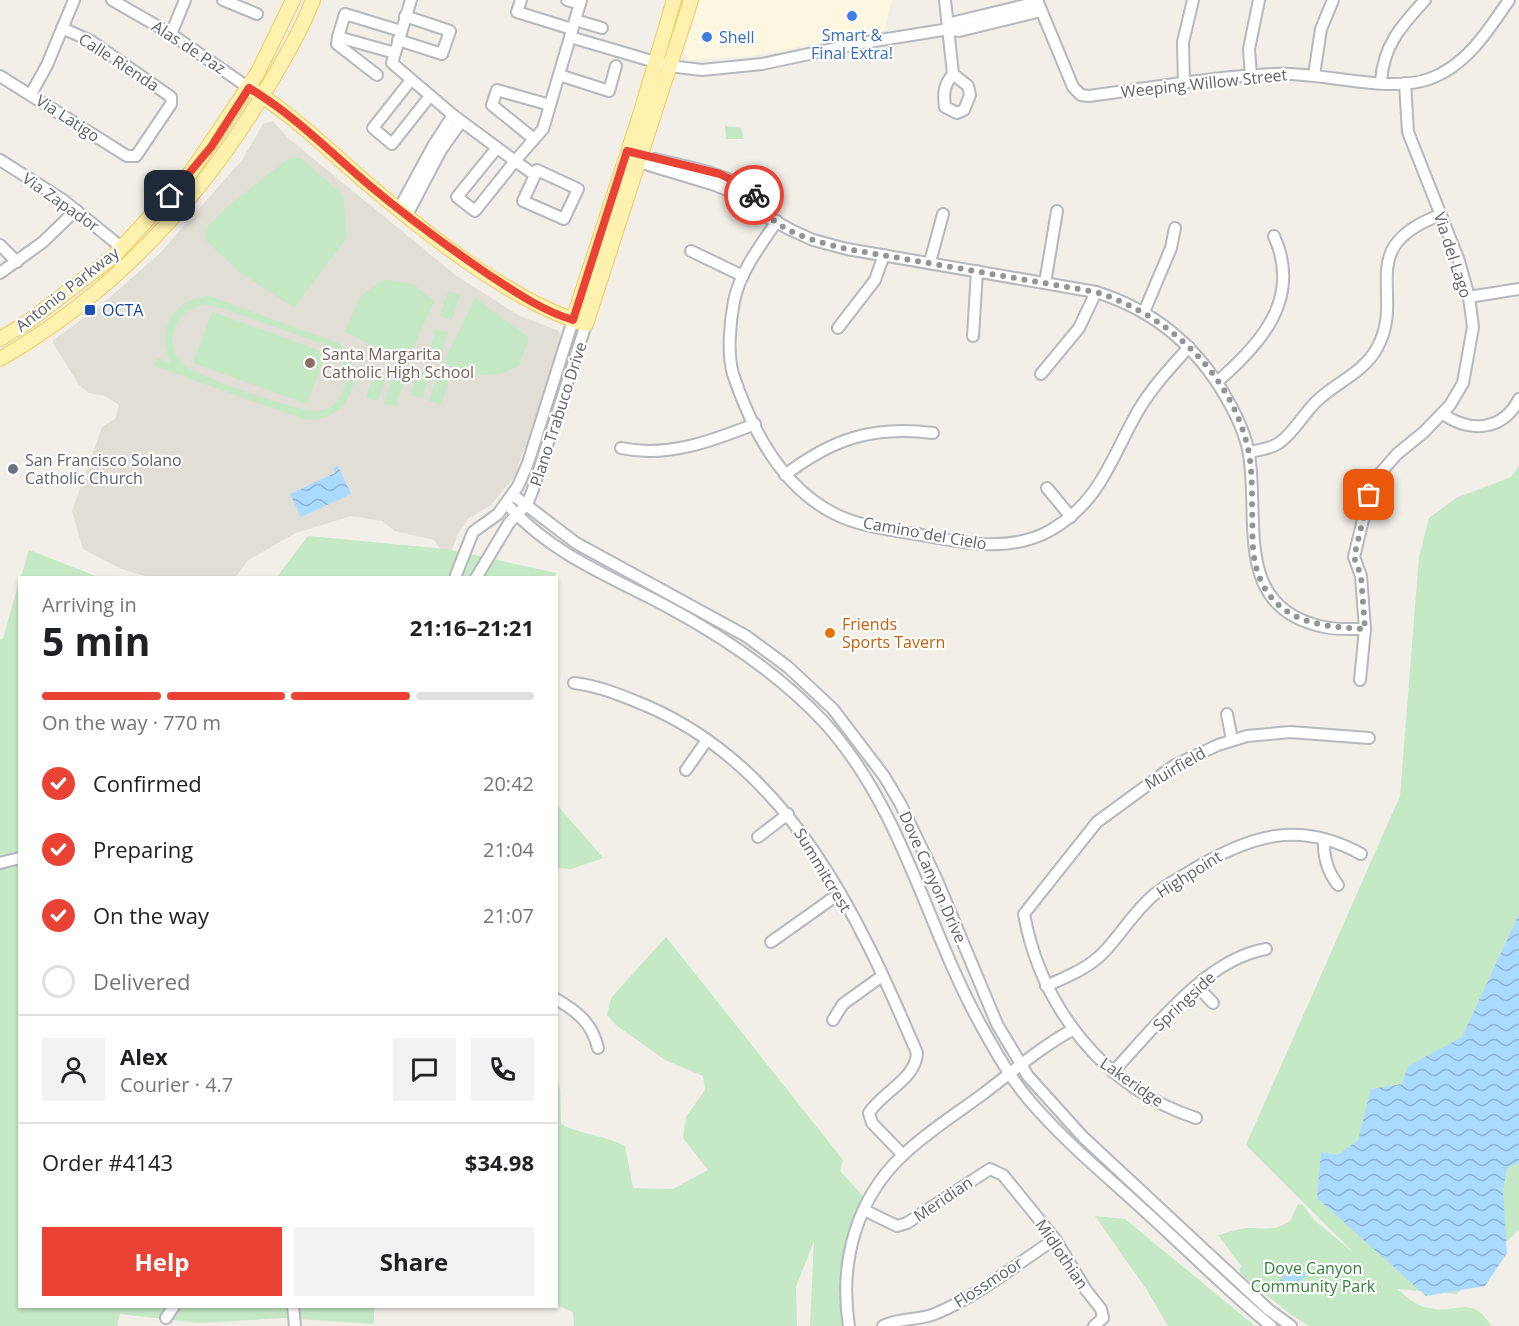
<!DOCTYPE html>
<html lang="en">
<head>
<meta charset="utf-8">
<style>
  :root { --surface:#fff; --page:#f2f2f2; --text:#202124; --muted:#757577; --line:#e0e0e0; --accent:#ea4335 }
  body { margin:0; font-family:"Open Sans",sans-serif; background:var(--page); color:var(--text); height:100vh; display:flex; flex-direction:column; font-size:22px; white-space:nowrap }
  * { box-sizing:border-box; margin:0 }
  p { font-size:20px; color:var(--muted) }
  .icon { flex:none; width:33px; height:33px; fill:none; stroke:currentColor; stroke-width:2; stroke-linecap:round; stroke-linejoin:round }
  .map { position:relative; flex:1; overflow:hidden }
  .sheet { position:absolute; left:18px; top:576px; width:540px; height:732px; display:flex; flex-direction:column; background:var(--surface); border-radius:0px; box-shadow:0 2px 4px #0004 }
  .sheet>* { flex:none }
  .pin { position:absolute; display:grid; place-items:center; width:51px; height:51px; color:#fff; margin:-26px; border-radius:12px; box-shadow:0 3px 9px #0006 }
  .courier { position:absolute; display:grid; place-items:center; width:60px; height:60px; margin:-30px; border:4px solid #ea4335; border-radius:50%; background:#fff; color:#222; box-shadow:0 2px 8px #0007 }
  .head em { font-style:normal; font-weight:700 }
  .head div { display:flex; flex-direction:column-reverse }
  .head { display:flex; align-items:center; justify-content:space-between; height:102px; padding:0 24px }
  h1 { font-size:39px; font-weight:700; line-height:45px }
  .bar { display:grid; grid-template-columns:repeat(4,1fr); gap:9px 6px; align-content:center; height:72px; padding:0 24px }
  .bar i { height:8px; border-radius:4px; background:var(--line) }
  .bar .on { background:var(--accent) }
  .bar p { grid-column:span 4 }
  .line { display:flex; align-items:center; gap:15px; padding:0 24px; border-top:2px solid var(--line) }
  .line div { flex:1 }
  .round { display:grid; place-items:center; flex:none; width:63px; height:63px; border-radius:0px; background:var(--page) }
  ol { padding:0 24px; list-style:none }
  li { display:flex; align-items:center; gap:18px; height:66px }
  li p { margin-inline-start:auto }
  li .icon { padding:6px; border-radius:50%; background:var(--accent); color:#fff; stroke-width:4 }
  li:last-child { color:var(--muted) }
  li i { width:33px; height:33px; border:3px solid var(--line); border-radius:50% }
  .primary-button { display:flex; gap:12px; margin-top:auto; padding:12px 24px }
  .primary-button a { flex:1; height:69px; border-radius:0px; background:var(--accent); color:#fff; font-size:24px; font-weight:700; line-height:69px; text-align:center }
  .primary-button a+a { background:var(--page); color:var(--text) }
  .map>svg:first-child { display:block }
</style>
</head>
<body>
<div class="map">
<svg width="1519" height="1326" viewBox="0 0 1519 1326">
  <defs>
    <pattern id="water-waves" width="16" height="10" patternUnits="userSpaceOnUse" patternTransform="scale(1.5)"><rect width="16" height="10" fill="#aadaff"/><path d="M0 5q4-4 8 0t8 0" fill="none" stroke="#8eb4d2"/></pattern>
  </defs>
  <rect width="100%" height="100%" fill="#f1efe8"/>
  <polygon fill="#fef7e0" points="700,0 892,0 884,31 751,56 689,60 684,51"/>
  <polygon fill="#e1ded6" points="273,121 288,138 458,277 520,316 559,331 561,338 530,441 522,454 515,476 491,505 469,518 458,534 451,552 443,553 434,540 395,531 382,521 351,516 296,533 248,560 235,578 148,577 121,569 83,549 72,511 102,427 115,419 119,405 105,396 89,393 79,385 52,341 100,306 160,253 242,160 263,124"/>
  <g fill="#c5e8c5" fill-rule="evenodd">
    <polygon points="725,126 741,128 744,139 726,139"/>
    <polygon points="289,158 301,158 343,196 347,237 294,308 241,273 206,241 205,229 228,206"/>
    <polygon points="383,279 413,284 434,301 407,361 345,332 360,297"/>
    <polygon points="448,291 460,295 452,320 440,316"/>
    <path d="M209,296L338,343C371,373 348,425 303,419L154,366L157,358L171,363C155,332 173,298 209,296ZM203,305L219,307L328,346C354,364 351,407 316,411C302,413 199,377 187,367C177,360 171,347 173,335C176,319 188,308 203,305Z"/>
    <path d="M475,298L529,338L519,366C489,382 474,374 443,364Z"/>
    <polygon points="212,312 326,353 307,404 193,363"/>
    <polygon points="436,329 448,333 440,359 428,355"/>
    <polygon points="418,370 430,373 423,398 411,395"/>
    <polygon points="374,372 386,376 378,401 366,398"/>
    <polygon points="437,375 449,379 441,405 429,401"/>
    <polygon points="392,378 404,382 396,407 384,403"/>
    <path d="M1519,466V1229L1457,1294L1397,1289C1407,1297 1416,1306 1429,1308C1459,1314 1472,1294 1491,1326H1309L1290,1314L1243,1276L1239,1270L1241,1266L1218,1235C1227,1233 1239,1228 1248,1228C1266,1228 1273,1232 1290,1221L1298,1204L1303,1205L1314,1220L1354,1253L1246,1145L1400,796L1419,557L1429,518L1456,498L1511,477Z"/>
    <polygon points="308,536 446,549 557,573 553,578 276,578"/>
    <polygon points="29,550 98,577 21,577"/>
    <polygon points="19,581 20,1306 374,1306 374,1324 283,1318 200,1323 120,1314 117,1326 0,1326 0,640 3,639"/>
    <polygon points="557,805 598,852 603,858 571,869 557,868"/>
    <path d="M666,937L843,1160L840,1171L863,1196L842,1258L840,1300L844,1326H810L814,1241L796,1287L797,1326H574L573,1312L557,1305L556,1081L560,1088L561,1124C581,1135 604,1135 625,1146L633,1188L673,1189L708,1170L683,1138L686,1117L705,1090L703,1076L665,1060L616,1025L607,1015L611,998Z"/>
    <polygon points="1095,1216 1125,1219 1255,1326 1168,1326 1147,1290"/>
  </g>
  <g fill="url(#water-waves)">
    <polygon points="338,466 351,494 301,517 290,494 335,473 333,468"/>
    <polygon points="1519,914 1519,1162 1507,1168 1503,1190 1507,1253 1485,1286 1426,1296 1317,1198 1321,1152 1338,1155 1358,1140 1371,1089 1402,1084 1408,1066 1462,1037"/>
    <polygon points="1291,1264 1305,1273 1306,1277 1299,1280 1290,1293 1277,1285"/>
  </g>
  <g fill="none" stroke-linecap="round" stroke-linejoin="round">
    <defs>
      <g id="minor">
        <polyline points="112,0 171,34 249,88"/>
        <polyline points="223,0 257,14"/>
        <polyline points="411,0 392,63 453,115 515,161 543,129 581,0"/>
        <polyline points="521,0 517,12 572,29"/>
        <polyline points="567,0 580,4"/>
        <path d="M945,0L953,74C944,85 943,93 945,107L957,113L964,110L970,95L968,86L953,74"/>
        <path d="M1037,0L1073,87L1081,95L1088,96C1150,88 1212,77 1274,74C1320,71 1387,94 1429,79C1466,66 1488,31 1509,0"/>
        <polyline points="575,20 602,28"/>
        <polyline points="949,29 955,22 1038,2"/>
        <polyline points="171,34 185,0"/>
        <polyline points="338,37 337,44 377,75"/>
        <polyline points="570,37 669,66 702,70 762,64 856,44 949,29 959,31 1041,11"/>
        <polyline points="398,40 442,54 450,31 405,16"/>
        <polyline points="395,53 338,37 345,14 401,31"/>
        <polyline points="559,75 609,91 616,66"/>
        <polyline points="1314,75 1321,29 1333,0"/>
        <polyline points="0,76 127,156 136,156 171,104 171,97 91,41 62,28"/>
        <polyline points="1251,76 1249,49 1259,0"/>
        <polyline points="411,80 373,128 392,144 430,96"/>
        <path d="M1381,82C1383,46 1401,26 1425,0"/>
        <polyline points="1184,83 1183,42 1193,0"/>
        <polyline points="31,94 47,65 74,0"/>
        <polyline points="534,139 492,105 497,90 550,105"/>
        <polyline points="496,149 457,197 475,211 515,161 535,175 537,170 578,189 564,219 523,201 535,175"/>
        <path d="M655,159C699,171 746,173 770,217"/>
        <polyline points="0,160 63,200 121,247"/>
        <path d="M632,160L715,185L737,194L758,212L791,230L813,240L847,249L1096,292C1154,310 1197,346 1227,399C1238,418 1248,439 1250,462C1258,528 1236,609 1324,627C1338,630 1352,629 1365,629"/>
        <polyline points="399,209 433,146 453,115"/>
        <polyline points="407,215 441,150 461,122"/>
        <path d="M777,221C760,246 740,272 734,301C730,322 727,353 733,374C751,428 781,487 835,514C863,528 896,530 927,536C968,544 1013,552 1051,530C1101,501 1111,458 1138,411C1152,387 1171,367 1189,347"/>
        <polyline points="0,245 17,262"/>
        <polyline points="691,251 743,276"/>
        <polyline points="930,262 943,214"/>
        <polyline points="0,273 43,242 76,210"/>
        <polyline points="1045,283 1057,211"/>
        <polyline points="1469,297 1519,289"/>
        <polyline points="1144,312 1171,248 1175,228"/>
        <polyline points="838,328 875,280 884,255"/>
        <polyline points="973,336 977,271"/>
        <polyline points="1041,374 1079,328 1096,292"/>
        <path d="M1217,382C1262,343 1302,298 1274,236"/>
        <path d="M1443,414C1470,433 1503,431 1519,399"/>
        <path d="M621,448C667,458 712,441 755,424"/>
        <path d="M1249,452C1259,450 1270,449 1279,443C1296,431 1304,412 1319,399C1339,381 1364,372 1377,348C1407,294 1352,248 1440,215"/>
        <path d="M785,475C832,439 874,425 933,433"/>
        <polyline points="1047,488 1071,517"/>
        <polyline points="513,495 576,543 746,636 788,667 833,709 884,776 900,803 936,878 997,1024 1028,1076 1083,1137 1269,1310 1291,1326"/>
        <path d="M507,504C551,554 609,576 666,606C724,637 780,675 824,722C904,810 926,928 983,1029C997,1054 1011,1079 1030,1101C1065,1142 1108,1177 1147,1213C1189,1251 1228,1291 1271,1326"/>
        <polyline points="456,575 473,532 498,514 518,486 528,463 573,320"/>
        <polyline points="476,578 509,523 527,504 532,492 586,324"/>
        <polyline points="1360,680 1365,629 1361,576 1354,557 1369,495 1377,477 1397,454 1424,432 1450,405 1463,383 1473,327 1469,297 1459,261 1408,132 1405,83"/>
        <path d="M574,683C600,686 623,696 647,706C791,768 859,917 917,1053C916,1079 882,1092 869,1113L872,1123L903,1155"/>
        <polyline points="1227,714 1232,740"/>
        <polyline points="686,770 707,740"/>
        <polyline points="758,837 788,814"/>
        <path d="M1324,839C1323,857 1327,871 1338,885"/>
        <polyline points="0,863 20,858"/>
        <polyline points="771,942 840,893"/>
        <path d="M1046,986C1066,977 1089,968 1104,952C1122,933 1135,910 1155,894C1167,884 1181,877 1194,869C1251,835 1299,820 1361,854"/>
        <polyline points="1197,986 1213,1003"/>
        <path d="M556,999C578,1012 592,1023 598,1048"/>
        <polyline points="833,1020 843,1004 882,976"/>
        <path d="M1113,1072C1153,1029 1206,959 1266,949"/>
        <path d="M1196,1118C1104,1088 1041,1007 1024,914L1097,822L1175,765L1218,745L1247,736L1290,732L1369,738"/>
        <polyline points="864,1210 897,1226 907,1223 990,1169 1003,1175 1055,1239 1086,1290 1101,1309 1103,1318 1094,1326"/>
        <polyline points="293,1306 295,1326"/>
        <polyline points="166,1318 174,1306"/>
        <path d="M849,1326C839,1263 856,1199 903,1155C927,1132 956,1114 983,1094C1012,1072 1041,1047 1072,1030"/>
        <path d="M883,1326C900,1317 920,1321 937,1313C979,1295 1017,1264 1055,1239"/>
      </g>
      <g id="major">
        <path d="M249,88C294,115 329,151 369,185C428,235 512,302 586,324L691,0"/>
        <polyline points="573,320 640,115 674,0"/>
        <polyline points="0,339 29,321 114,256 191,172 257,74 293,0"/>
        <path d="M0,359C111,295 198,202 264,93C282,63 300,33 313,0"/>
      </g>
    </defs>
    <use href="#minor" stroke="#b5b8bc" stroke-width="14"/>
    <use href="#major" stroke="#f2c960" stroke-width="16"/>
    <use href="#minor" stroke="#fff" stroke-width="10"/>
    <use href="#major" stroke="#fff2af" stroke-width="14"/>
  </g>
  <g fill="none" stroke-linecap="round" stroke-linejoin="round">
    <path stroke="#929495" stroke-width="6" stroke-dasharray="0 10.8" d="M754,195C761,202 765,212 771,218C791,236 822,243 847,249L1096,292C1170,316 1233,375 1249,453C1252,471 1252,490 1252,508C1253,527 1251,548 1256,567C1271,621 1318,627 1365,629L1361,576L1354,557L1369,495"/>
    <path stroke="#ea4335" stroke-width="8" d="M170,196L211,147L249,88C294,115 329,151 369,185C407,217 448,247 489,275C515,292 543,311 573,320L627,151L720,174L740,184L754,195"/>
  </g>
  <g fill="#3f7fe0" stroke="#fff" stroke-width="2">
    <circle cx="852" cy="16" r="6"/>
    <circle cx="707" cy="37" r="6"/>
  </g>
  <rect fill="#1a4fb4" stroke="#fff" stroke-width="2" x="84" y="304" width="12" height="12" rx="3"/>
  <circle fill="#8d6e63" stroke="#fff" stroke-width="2" cx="310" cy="363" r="6"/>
  <circle fill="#6b7280" stroke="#fff" stroke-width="2" cx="13" cy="469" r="6"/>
  <circle fill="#e8710a" stroke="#fff" stroke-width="2" cx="830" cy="633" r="6"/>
  <g text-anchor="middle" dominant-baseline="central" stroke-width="4.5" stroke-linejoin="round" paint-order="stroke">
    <g font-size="16" fill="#366cbe" stroke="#fff">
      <text x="852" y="35">Smart &amp;<tspan x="852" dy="18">Final Extra!</tspan></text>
      <text x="719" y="37" text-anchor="start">Shell</text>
    </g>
    <g font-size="16" fill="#5f6368" stroke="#fff">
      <text transform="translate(189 47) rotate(33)">Alas de Paz</text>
      <text transform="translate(119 62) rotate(33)">Calle Rienda</text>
      <text transform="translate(1204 83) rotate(-6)">Weeping Willow Street</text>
      <text transform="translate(68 118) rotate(33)">Via Latigo</text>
      <text transform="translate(61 202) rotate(35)">Via Zapador</text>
      <text transform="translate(1453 255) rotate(72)">Via del Lago</text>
      <text transform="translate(67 289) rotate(-38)">Antonio Parkway</text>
      <text transform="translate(558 414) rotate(-72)">Plano Trabuco Drive</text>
      <text transform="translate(925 533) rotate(10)">Camino del Cielo</text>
      <text transform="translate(1175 768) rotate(-30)">Muirfield</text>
      <text transform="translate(823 870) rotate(59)">Summitcrest</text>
      <text transform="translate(1189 874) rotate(-32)">Highpoint</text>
      <text transform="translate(933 877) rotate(66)">Dove Canyon Drive</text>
      <text transform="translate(1184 1001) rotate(-43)">Springside</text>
      <text transform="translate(1132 1082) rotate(35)">Lakeridge</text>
      <text transform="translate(943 1199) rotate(-34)">Meridian</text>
      <text transform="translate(1062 1254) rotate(56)">Midlothian</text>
      <text transform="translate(988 1282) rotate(-33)">Flossmoor</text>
    </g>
    <g font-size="16" fill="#164399" stroke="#fff" text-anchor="start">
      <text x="102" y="310">OCTA</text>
    </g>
    <g font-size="16" fill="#785e54" stroke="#fff" text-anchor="start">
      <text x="322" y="354">Santa Margarita<tspan x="322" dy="18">Catholic High School</tspan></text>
    </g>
    <g font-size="16" fill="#5b616d" stroke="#fff" text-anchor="start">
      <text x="25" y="460">San Francisco Solano<tspan x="25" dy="18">Catholic Church</tspan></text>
    </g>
    <g font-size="16" fill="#c56008" stroke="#fff" text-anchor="start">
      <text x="842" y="624">Friends<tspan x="842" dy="18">Sports Tavern</tspan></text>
    </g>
    <g font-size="16" fill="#348238" stroke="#fff">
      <text x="1313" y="1268">Dove Canyon<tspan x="1313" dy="18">Community Park</tspan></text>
    </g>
  </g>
</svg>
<div class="pin" style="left:1369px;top:495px;background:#ea580c"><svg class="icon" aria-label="bag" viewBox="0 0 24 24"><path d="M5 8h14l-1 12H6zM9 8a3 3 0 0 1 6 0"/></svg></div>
<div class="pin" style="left:170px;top:196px;background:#1f2937"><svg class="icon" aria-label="home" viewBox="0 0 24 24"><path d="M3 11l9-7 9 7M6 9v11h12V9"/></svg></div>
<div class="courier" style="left:754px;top:195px"><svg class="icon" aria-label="bike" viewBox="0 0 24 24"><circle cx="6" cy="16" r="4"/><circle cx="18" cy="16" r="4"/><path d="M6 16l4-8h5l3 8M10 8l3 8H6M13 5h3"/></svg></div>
<section class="sheet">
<div class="head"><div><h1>5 min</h1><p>Arriving in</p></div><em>21:16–21:21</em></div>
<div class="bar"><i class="on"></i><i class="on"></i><i class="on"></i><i></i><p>On the way · 770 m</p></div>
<ol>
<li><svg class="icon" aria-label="check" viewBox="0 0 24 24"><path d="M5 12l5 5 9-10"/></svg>Confirmed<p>20:42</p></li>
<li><svg class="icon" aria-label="check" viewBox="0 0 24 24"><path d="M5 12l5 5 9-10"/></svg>Preparing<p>21:04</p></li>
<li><svg class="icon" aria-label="check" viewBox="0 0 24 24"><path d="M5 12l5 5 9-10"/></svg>On the way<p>21:07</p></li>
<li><i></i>Delivered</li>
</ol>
<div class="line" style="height:108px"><a class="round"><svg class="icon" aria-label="person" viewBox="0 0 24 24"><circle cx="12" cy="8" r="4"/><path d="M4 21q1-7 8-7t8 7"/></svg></a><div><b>Alex</b><p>Courier · 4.7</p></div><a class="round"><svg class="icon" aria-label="chat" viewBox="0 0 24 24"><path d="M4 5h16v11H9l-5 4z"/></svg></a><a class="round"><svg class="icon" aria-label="phone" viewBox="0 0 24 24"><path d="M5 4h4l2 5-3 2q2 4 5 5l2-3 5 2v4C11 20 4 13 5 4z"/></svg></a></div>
<div class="line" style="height:78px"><div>Order #4143</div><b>$34.98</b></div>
<div class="primary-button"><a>Help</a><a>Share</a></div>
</section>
</div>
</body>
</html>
